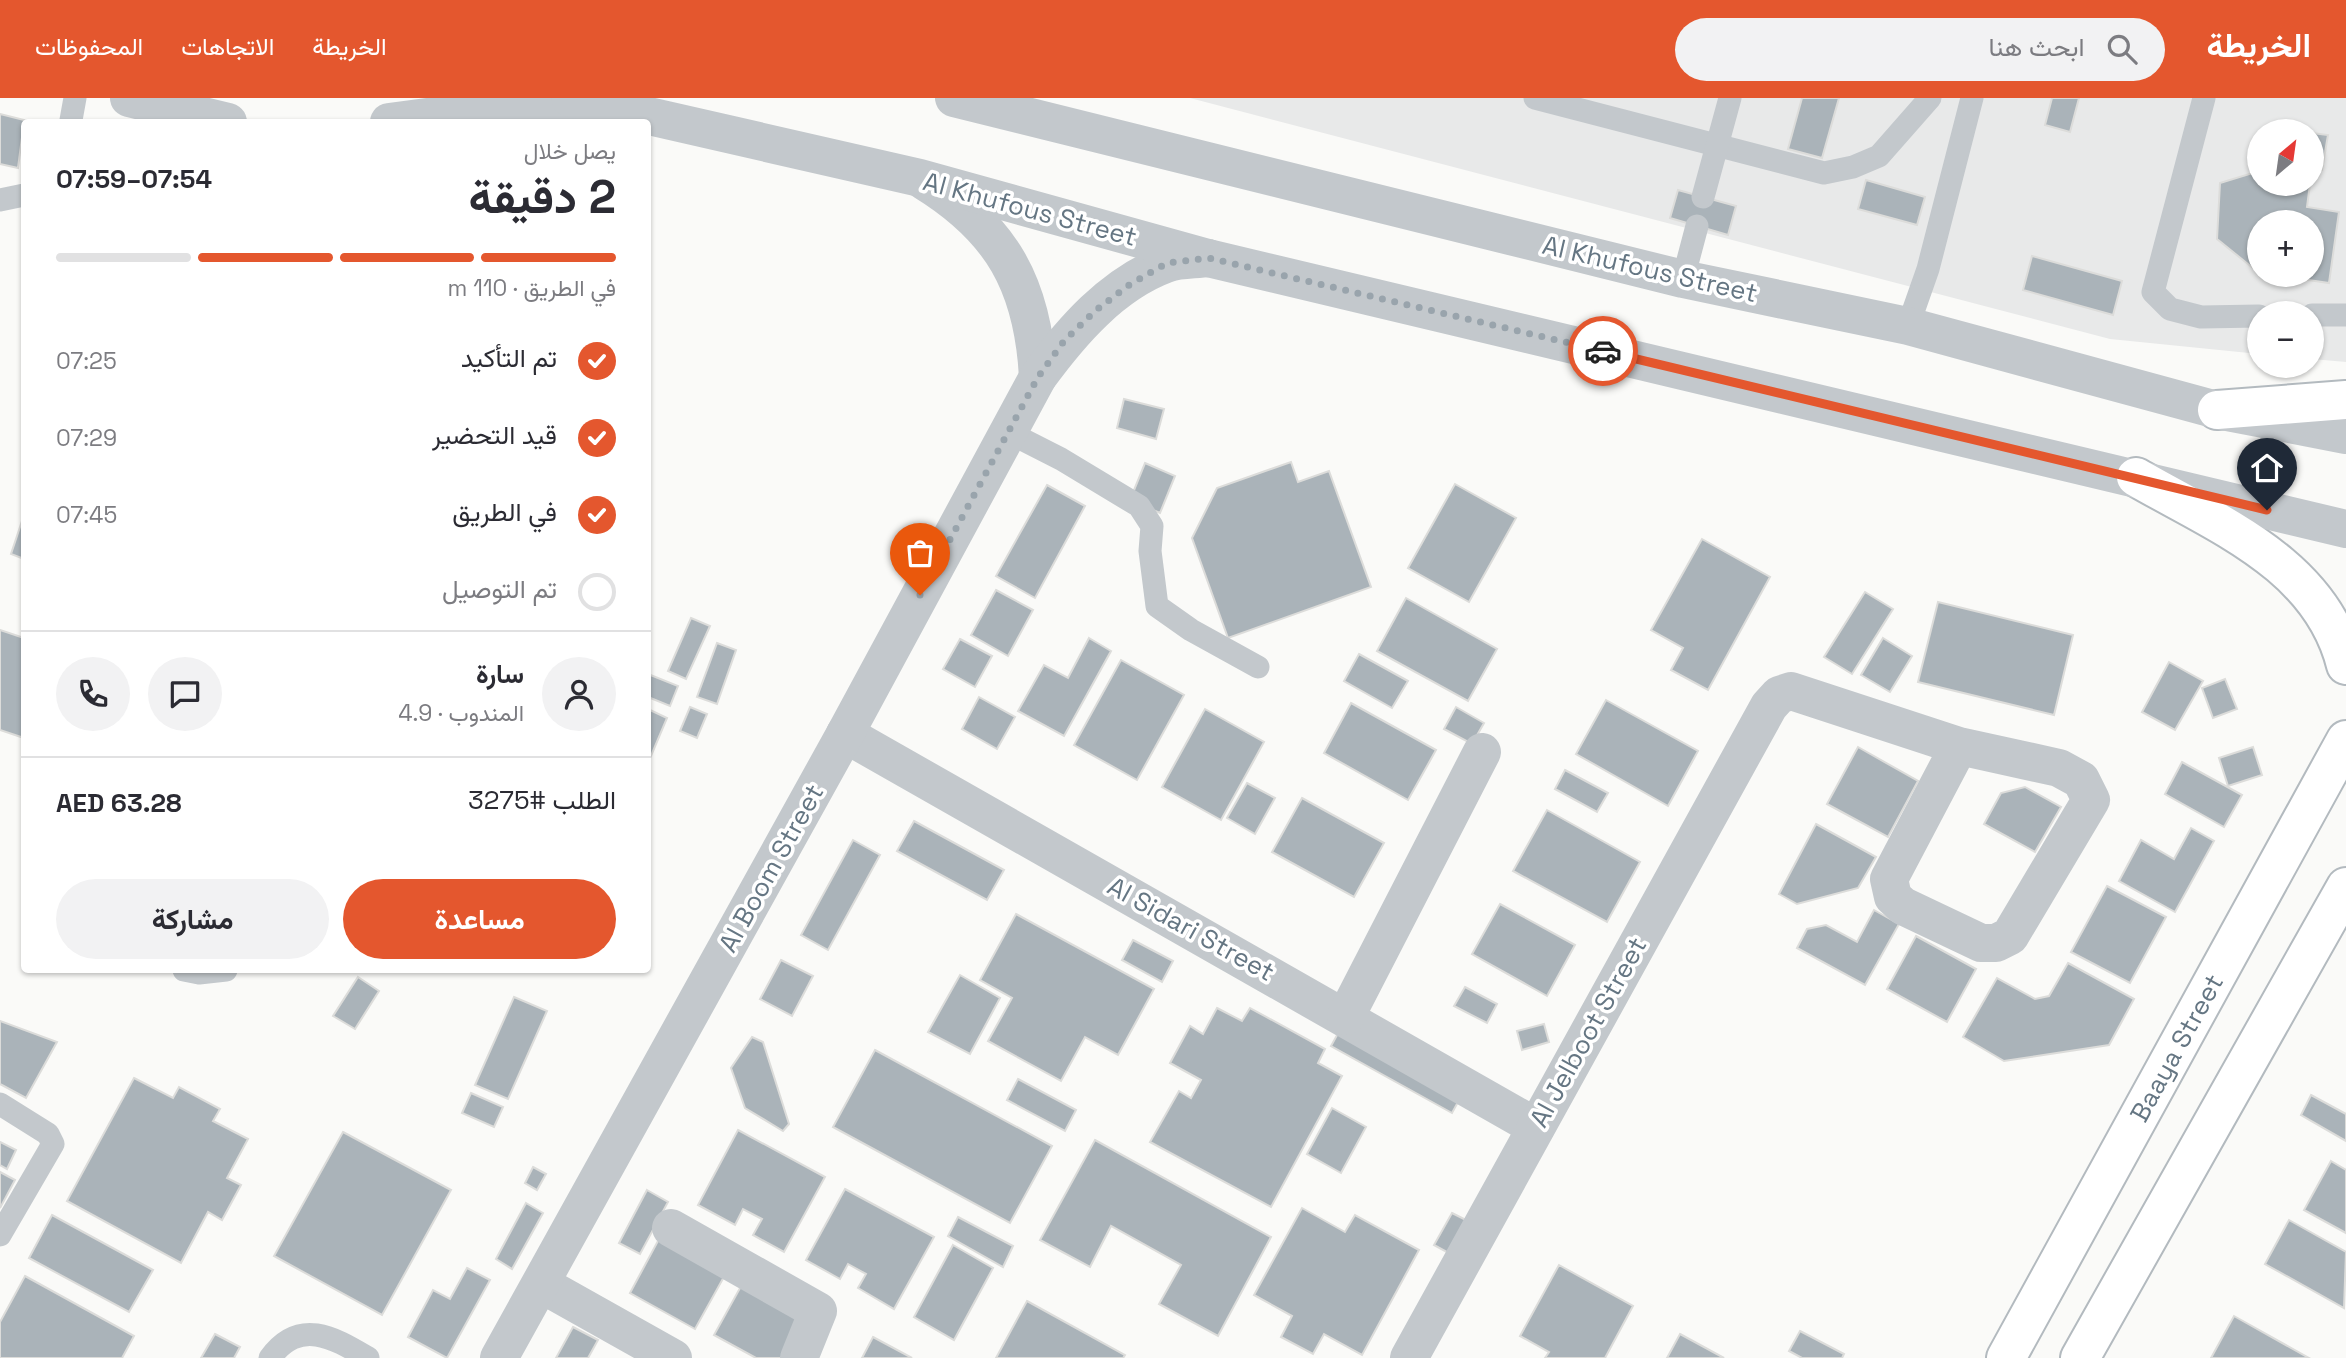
<!DOCTYPE html>
<html lang="ar">
<head>
<meta charset="utf-8">
<style>
  :root { --surface:#fff; --page:#f2f2f3; --text:#2b2b33; --muted:#7c7c81; --line:#e1e1e2; --accent:#e4572e }
  body { margin:0; font-family:"Space Grotesk",Vazirmatn,sans-serif; background:var(--page); color:var(--text); direction:rtl; height:100vh; display:flex; flex-direction:column; font-size:26px; white-space:nowrap }
  * { box-sizing:border-box; margin:0 }
  p { font-size:23px; color:var(--muted) }
  .icon { flex:none; width:38px; height:38px; fill:none; stroke:currentColor; stroke-width:2; stroke-linecap:round; stroke-linejoin:round }
  .map { position:relative; flex:1; overflow:hidden; direction:ltr }
  .sheet { position:absolute; left:21px; top:21px; width:630px; height:854px; display:flex; flex-direction:column; background:var(--surface); border-radius:7px; box-shadow:0 2px 5px #0004; direction:rtl }
  .sheet>* { flex:none }
  .needle { width:46px; rotate:29deg }
  .fabs { position:absolute; left:2247px; top:21px; display:grid; gap:14px }
  .fabs a { display:grid; place-items:center; width:77px; height:77px; border-radius:50%; background:var(--surface); box-shadow:0 2px 5px #0004; font-size:35px }
  .pin { position:absolute; display:grid; place-items:center; width:60px; height:60px; color:#fff; margin:-72px -30px; border-radius:50% 50% 50% 0; rotate:-45deg; box-shadow:0 0 7px #0007 }
  .pin .icon { rotate:45deg }
  .courier { position:absolute; display:grid; place-items:center; width:70px; height:70px; margin:-35px; border:5px solid #e4572e; border-radius:50%; background:#fff; color:#222; box-shadow:0 2px 9px #0007 }
  .headline em { font-style:normal; font-weight:700 }
  .headline div { display:flex; flex-direction:column-reverse }
  .headline { display:flex; align-items:center; justify-content:space-between; height:119px; padding:0 35px }
  h1 { font-size:46px; font-weight:700; line-height:52px }
  .bar { display:grid; grid-template-columns:repeat(4,1fr); gap:10px 7px; align-content:center; height:84px; padding:0 35px }
  .bar i { height:9px; border-radius:5px; background:var(--line) }
  .bar .current { background:var(--accent) }
  .bar p { grid-column:span 4 }
  .line { display:flex; align-items:center; gap:18px; padding:0 35px; border-top:2px solid var(--line) }
  .line div { flex:1 }
  .round { display:grid; place-items:center; flex:none; width:74px; height:74px; border-radius:37px; background:var(--page) }
  ol { padding:0 35px; list-style:none }
  li { display:flex; align-items:center; gap:21px; height:77px }
  li p { margin-inline-start:auto }
  li .icon { padding:7px; border-radius:50%; background:var(--accent); color:#fff; stroke-width:4 }
  li:last-child { color:var(--muted) }
  li i { width:38px; height:38px; border:4px solid var(--line); border-radius:50% }
  .cta { display:flex; gap:14px; margin-top:auto; padding:14px 35px }
  .cta a { flex:1; height:80px; border-radius:42px; background:var(--accent); color:#fff; font-size:28px; font-weight:700; line-height:80px; text-align:center }
  .cta a+a { background:var(--page); color:var(--text) }
  header { display:flex; align-items:center; gap:42px; box-sizing:border-box; height:98px; padding:0 35px; background:var(--accent); color:#fff }
  header strong { font-size:33px }
  nav { display:flex; gap:38px; margin-inline-start:auto; font-size:24px }
  .search { width:490px; height:63px; background:var(--page); display:flex; align-items:center; gap:18px; box-sizing:border-box; padding:0 24px; border-radius:38px; color:var(--muted); font-size:26px }
  .map>svg:first-child { display:block }
</style>
</head>
<body>
<header>
<strong>الخريطة</strong>
<div class="search"><svg class="icon" aria-label="search" viewBox="0 0 24 24"><circle cx="10" cy="10" r="6"/><path d="M15 15l6 6"/></svg>ابحث هنا</div>
<nav><a>الخريطة</a><a>الاتجاهات</a><a>المحفوظات</a></nav>
</header>
<div class="map">
<svg width="2346" height="1260" viewBox="0 0 2346 1260">
  <rect width="100%" height="100%" fill="#fafaf8"/>
  <path fill="#e8e9e9" fill-rule="evenodd" d="M1190,0H2346V264L2312,261V215H2259V256L2110,241ZM2259,33H2312V86H2259ZM2259,124H2312V177H2259Z"/>
  <g fill="#aab3b9" stroke="#dcdcda" stroke-width="2">
    <polygon points="1802,0 1839,0 1822,60 1788,51"/>
    <polygon points="2052,0 2079,0 2070,34 2045,27"/>
    <polygon points="0,16 28,23 24,24 18,70 0,66"/>
    <polygon points="2312,35 2328,37 2322,72 2312,70"/>
    <polygon points="2259,73 2259,86 2310,86 2307,109 2339,114 2329,185 2274,177 2312,177 2312,124 2259,124 2259,175 2217,141 2220,85"/>
    <polygon points="1866,82 1925,99 1917,127 1858,111"/>
    <polygon points="1678,92 1736,108 1728,137 1670,120"/>
    <polygon points="2032,158 2122,183 2113,217 2023,192"/>
    <polygon points="1124,301 1164,311 1156,341 1117,330"/>
    <polygon points="1291,364 1298,384 1329,373 1371,489 1228,540 1192,440 1217,390"/>
    <polygon points="1145,365 1175,378 1160,415 1130,402"/>
    <polygon points="1455,386 1516,420 1469,504 1408,470"/>
    <polygon points="1047,387 1085,408 1035,500 996,478"/>
    <polygon points="23,420 24,420 24,461 11,456"/>
    <polygon points="1702,441 1770,479 1708,592 1671,572 1683,550 1651,532"/>
    <polygon points="996,492 1033,512 1008,558 971,537"/>
    <polygon points="1865,494 1893,511 1852,576 1824,559"/>
    <polygon points="1406,500 1497,551 1468,603 1377,553"/>
    <polygon points="1938,504 2073,537 2054,617 1918,584"/>
    <polygon points="691,520 710,528 686,581 668,573"/>
    <polygon points="0,532 24,540 24,640 0,632"/>
    <polygon points="1089,540 1111,553 1064,638 1018,613 1044,567 1068,580"/>
    <polygon points="1883,540 1912,558 1890,594 1861,577"/>
    <polygon points="960,541 992,558 975,589 943,571"/>
    <polygon points="717,545 736,552 717,606 697,599"/>
    <polygon points="1359,556 1408,583 1392,610 1344,583"/>
    <polygon points="1121,562 1184,597 1137,682 1074,647"/>
    <polygon points="2169,564 2203,583 2175,632 2142,614"/>
    <polygon points="648,576 678,588 670,608 648,599"/>
    <polygon points="2225,581 2237,611 2213,620 2202,590"/>
    <polygon points="979,599 1015,619 997,651 962,631"/>
    <polygon points="1606,602 1698,653 1668,708 1576,656"/>
    <polygon points="1351,605 1436,652 1408,702 1324,655"/>
    <polygon points="690,609 707,616 697,640 680,633"/>
    <polygon points="1456,609 1484,625 1472,646 1444,631"/>
    <polygon points="648,611 667,620 648,665"/>
    <polygon points="1205,611 1264,644 1221,722 1162,689"/>
    <polygon points="1858,649 1918,683 1888,739 1827,706"/>
    <polygon points="2253,649 2262,677 2228,688 2219,660"/>
    <polygon points="2182,664 2242,697 2224,729 2165,696"/>
    <polygon points="1565,672 1608,695 1597,714 1555,691"/>
    <polygon points="1247,685 1275,700 1255,736 1227,720"/>
    <polygon points="2025,689 2061,709 2035,754 1984,726 2001,695"/>
    <polygon points="1302,700 1384,745 1354,799 1272,754"/>
    <polygon points="1547,712 1640,764 1607,824 1513,773"/>
    <polygon points="914,723 1004,772 987,802 897,753"/>
    <polygon points="1816,726 1876,759 1858,790 1797,806 1779,796"/>
    <polygon points="2191,730 2214,743 2175,814 2119,783 2141,742 2174,761"/>
    <polygon points="853,742 880,757 828,852 801,837"/>
    <polygon points="2107,788 2166,819 2130,885 2071,854"/>
    <polygon points="1500,806 1575,847 1547,898 1472,856"/>
    <polygon points="1874,812 1899,826 1865,887 1797,850 1807,831 1826,827 1857,844"/>
    <polygon points="1016,816 1154,891 1118,957 1085,939 1061,983 988,943 1012,900 980,882"/>
    <polygon points="1916,838 1976,871 1947,924 1887,891"/>
    <polygon points="1133,842 1173,863 1162,884 1122,862"/>
    <polygon points="781,862 813,878 792,918 760,901"/>
    <polygon points="2068,865 2134,901 2109,947 2004,963 1963,939 1997,880 2035,901 2049,898"/>
    <polygon points="960,877 1000,900 970,956 928,934"/>
    <polygon points="358,879 379,893 355,931 333,918"/>
    <polygon points="1465,889 1497,906 1487,925 1454,908"/>
    <polygon points="514,899 547,913 508,1001 475,987"/>
    <polygon points="1217,910 1242,923 1250,910 1325,951 1318,965 1342,978 1271,1109 1150,1044 1179,993 1191,1000 1201,982 1170,965 1190,928 1203,936"/>
    <polygon points="0,923 57,944 26,1000 0,986"/>
    <polygon points="1544,926 1549,944 1522,952 1517,933"/>
    <polygon points="1342,928 1463,995 1452,1015 1331,948"/>
    <polygon points="752,939 763,944 789,1026 783,1033 745,1010 731,970"/>
    <polygon points="875,952 1052,1048 1010,1125 833,1029"/>
    <polygon points="134,980 173,1000 179,989 220,1011 213,1023 248,1041 227,1080 241,1087 222,1122 208,1114 181,1165 67,1103"/>
    <polygon points="1018,981 1076,1012 1065,1033 1007,1002"/>
    <polygon points="471,995 503,1009 494,1029 462,1015"/>
    <polygon points="2311,997 2346,1016 2346,1043 2301,1017"/>
    <polygon points="1332,1010 1366,1029 1341,1075 1307,1056"/>
    <polygon points="738,1032 825,1079 784,1154 753,1137 762,1121 743,1111 735,1127 698,1107"/>
    <polygon points="343,1034 451,1092 382,1217 274,1158"/>
    <polygon points="1095,1042 1271,1139 1218,1238 1159,1206 1181,1167 1111,1128 1090,1169 1040,1142"/>
    <polygon points="0,1044 16,1052 7,1071 0,1067"/>
    <polygon points="2331,1063 2346,1072 2346,1135 2304,1112"/>
    <polygon points="533,1069 546,1076 537,1092 525,1085"/>
    <polygon points="0,1074 15,1082 0,1110"/>
    <polygon points="845,1091 934,1139 894,1211 858,1190 866,1176 848,1166 840,1181 806,1162"/>
    <polygon points="647,1092 668,1104 640,1156 619,1145"/>
    <polygon points="526,1105 543,1115 512,1171 496,1161"/>
    <polygon points="1302,1110 1345,1134 1355,1117 1419,1152 1362,1257 1324,1236 1313,1256 1281,1239 1292,1218 1254,1197"/>
    <polygon points="1452,1115 1472,1125 1454,1158 1434,1147"/>
    <polygon points="52,1117 153,1172 129,1214 29,1160"/>
    <polygon points="958,1119 1013,1148 1003,1169 948,1138"/>
    <polygon points="2289,1122 2346,1154 2344,1210 2265,1166"/>
    <polygon points="659,1141 725,1177 695,1231 630,1195"/>
    <polygon points="953,1147 993,1170 954,1242 914,1219"/>
    <polygon points="1559,1167 1633,1208 1605,1260 1545,1260 1549,1254 1520,1238"/>
    <polygon points="467,1170 490,1182 447,1260 408,1239 433,1192 450,1201"/>
    <polygon points="25,1178 134,1238 122,1260 0,1260 0,1224"/>
    <polygon points="745,1181 806,1214 781,1260 756,1260 714,1237"/>
    <polygon points="1027,1203 1125,1257 1123,1260 996,1260"/>
    <polygon points="2234,1218 2309,1260 2211,1260"/>
    <polygon points="573,1229 598,1242 588,1260 556,1260"/>
    <polygon points="1800,1233 1844,1256 1842,1260 1802,1260 1789,1253"/>
    <polygon points="215,1236 240,1249 234,1260 201,1260"/>
    <polygon points="1680,1236 1724,1260 1667,1260"/>
    <polygon points="873,1239 912,1260 862,1260"/>
  </g>
  <g fill="none" stroke-linecap="round" stroke-linejoin="round">
    <defs>
      <g id="secondary">
        <polyline points="2217,312 2346,302"/>
        <path d="M2136,379C2217,426 2321,466 2346,567"/>
        <path id="s1" d="M2006,1260L2346,642"/>
        <polyline points="2080,1260 2346,789"/>
      </g>
    </defs>
    <use href="#secondary" stroke="#b3babf" stroke-width="42"/>
    <g stroke="#c3c8cc" stroke-width="23">
      <polyline points="1535,0 1824,75 1853,69 1879,58 1930,0"/>
      <polyline points="2204,0 2153,194 2170,211 2201,219 2259,218"/>
      <polyline points="71,22 75,0"/>
      <polyline points="1703,99 1730,0"/>
      <polyline points="0,102 24,97"/>
      <polyline points="1683,181 1697,128"/>
      <polyline points="2312,217 2346,217"/>
      <polyline points="1908,228 1928,171 1972,0"/>
      <polyline points="1008,334 1061,361 1139,408 1152,428 1150,453 1157,508 1191,532 1258,569"/>
      <polyline points="184,872 199,875 226,872"/>
      <polyline points="0,1006 48,1036 53,1046 0,1137"/>
      <path d="M270,1260C300,1219 334,1240 368,1260"/>
    </g>
    <g stroke="#c3c8cc" stroke-width="38">
      <polyline points="129,0 228,24"/>
      <polyline points="389,24 458,15 589,5"/>
      <path d="M924,83C1002,131 1033,187 1038,279"/>
      <polyline points="845,636 1536,1029"/>
      <polyline points="1346,918 1482,654"/>
      <polyline points="671,1130 818,1213 799,1260"/>
      <polyline points="541,1186 673,1260"/>
      <path d="M499,1260L845,636L1038,279C1071,234 1112,186 1166,166C1178,161 1195,162 1208,160"/>
      <polyline points="1409,1260 1769,608 1779,597 1791,593 1959,648 2059,670 2081,682 2091,702 2010,838 1996,845 1981,845 1903,808 1893,799 1889,781 1959,648"/>
    </g>
    <g stroke="#c3c8cc" stroke-width="38">
      <polyline points="570,0 920,80 1208,160 2346,431"/>
      <polyline points="954,0 1683,181 1908,228 2217,312 2346,337"/>
    </g>
    <use href="#secondary" stroke="#fff" stroke-width="38"/>
  </g>
  <g fill="none" stroke-linecap="round" stroke-linejoin="round">
    <polyline stroke="#99a4ac" stroke-width="7" stroke-dasharray="0 12.6" points="920,497 1038,279 1064,243 1095,213 1129,187 1167,165 1209,160 1603,253"/>
    <polyline stroke="#e4572e" stroke-width="9" points="1603,253 2267,412"/>
  </g>
  <g text-anchor="middle" dominant-baseline="central" stroke-width="7" stroke-linejoin="round" paint-order="stroke">
    <g font-size="26" fill="#657683" stroke="#fff">
      <text transform="translate(1030 111) rotate(15)">Al Khufous Street</text>
      <text transform="translate(1650 171) rotate(13)">Al Khufous Street</text>
      <text transform="translate(771 770) rotate(-61)">Al Boom Street</text>
      <text transform="translate(1191 831) rotate(29)">Al Sidari Street</text>
      <text transform="translate(1588 934) rotate(-61)">Al Jelboot Street</text>
      <text stroke="none"><textPath href="#s1" startOffset="354">Baaya Street</textPath></text>
    </g>
  </g>
</svg>
<div class="fabs">
<a><svg class="needle" viewBox="-14 -14 28 28"><path d="M0-13l5 13h-10z" fill="#e53935"/><path d="M0 13l5-13h-10z" fill="#7c7c81"/></svg></a>
<a>+</a>
<a>−</a>
</div>
<div class="pin" style="left:920px;top:497px;background:#ea580c"><svg class="icon" aria-label="bag" viewBox="0 0 24 24"><path d="M5 8h14l-1 12H6zM9 8a3 3 0 0 1 6 0"/></svg></div>
<div class="pin" style="left:2267px;top:412px;background:#1f2937"><svg class="icon" aria-label="home" viewBox="0 0 24 24"><path d="M3 11l9-7 9 7M6 9v11h12V9"/></svg></div>
<div class="courier" style="left:1603px;top:253px"><svg class="icon" aria-label="car" viewBox="0 0 24 24"><path d="M5 17H2v-5l4-1 3-4h7l3 4 3 1v5h-3M9 17h6M6 11h13"/><circle cx="7" cy="17" r="2"/><circle cx="17" cy="17" r="2"/></svg></div>
<section class="sheet">
<div class="headline"><div><h1>2 دقيقة</h1><p>يصل خلال</p></div><em>07:54–07:59</em></div>
<div class="bar"><i class="current"></i><i class="current"></i><i class="current"></i><i></i><p>في الطريق · 110 m</p></div>
<ol>
<li><svg class="icon" aria-label="check" viewBox="0 0 24 24"><path d="M5 12l5 5 9-10"/></svg>تم التأكيد<p>07:25</p></li>
<li><svg class="icon" aria-label="check" viewBox="0 0 24 24"><path d="M5 12l5 5 9-10"/></svg>قيد التحضير<p>07:29</p></li>
<li><svg class="icon" aria-label="check" viewBox="0 0 24 24"><path d="M5 12l5 5 9-10"/></svg>في الطريق<p>07:45</p></li>
<li><i></i>تم التوصيل</li>
</ol>
<div class="line" style="height:126px"><a class="round"><svg class="icon" aria-label="person" viewBox="0 0 24 24"><circle cx="12" cy="8" r="4"/><path d="M4 21q1-7 8-7t8 7"/></svg></a><div><b>سارة</b><p>المندوب · 4.9</p></div><a class="round"><svg class="icon" aria-label="chat" viewBox="0 0 24 24"><path d="M4 5h16v11H9l-5 4z"/></svg></a><a class="round"><svg class="icon" aria-label="phone" viewBox="0 0 24 24"><path d="M5 4h4l2 5-3 2q2 4 5 5l2-3 5 2v4C11 20 4 13 5 4z"/></svg></a></div>
<div class="line" style="height:91px"><div>الطلب #3275</div><b>AED 63.28</b></div>
<div class="cta"><a>مساعدة</a><a>مشاركة</a></div>
</section>
</div>
</body>
</html>
